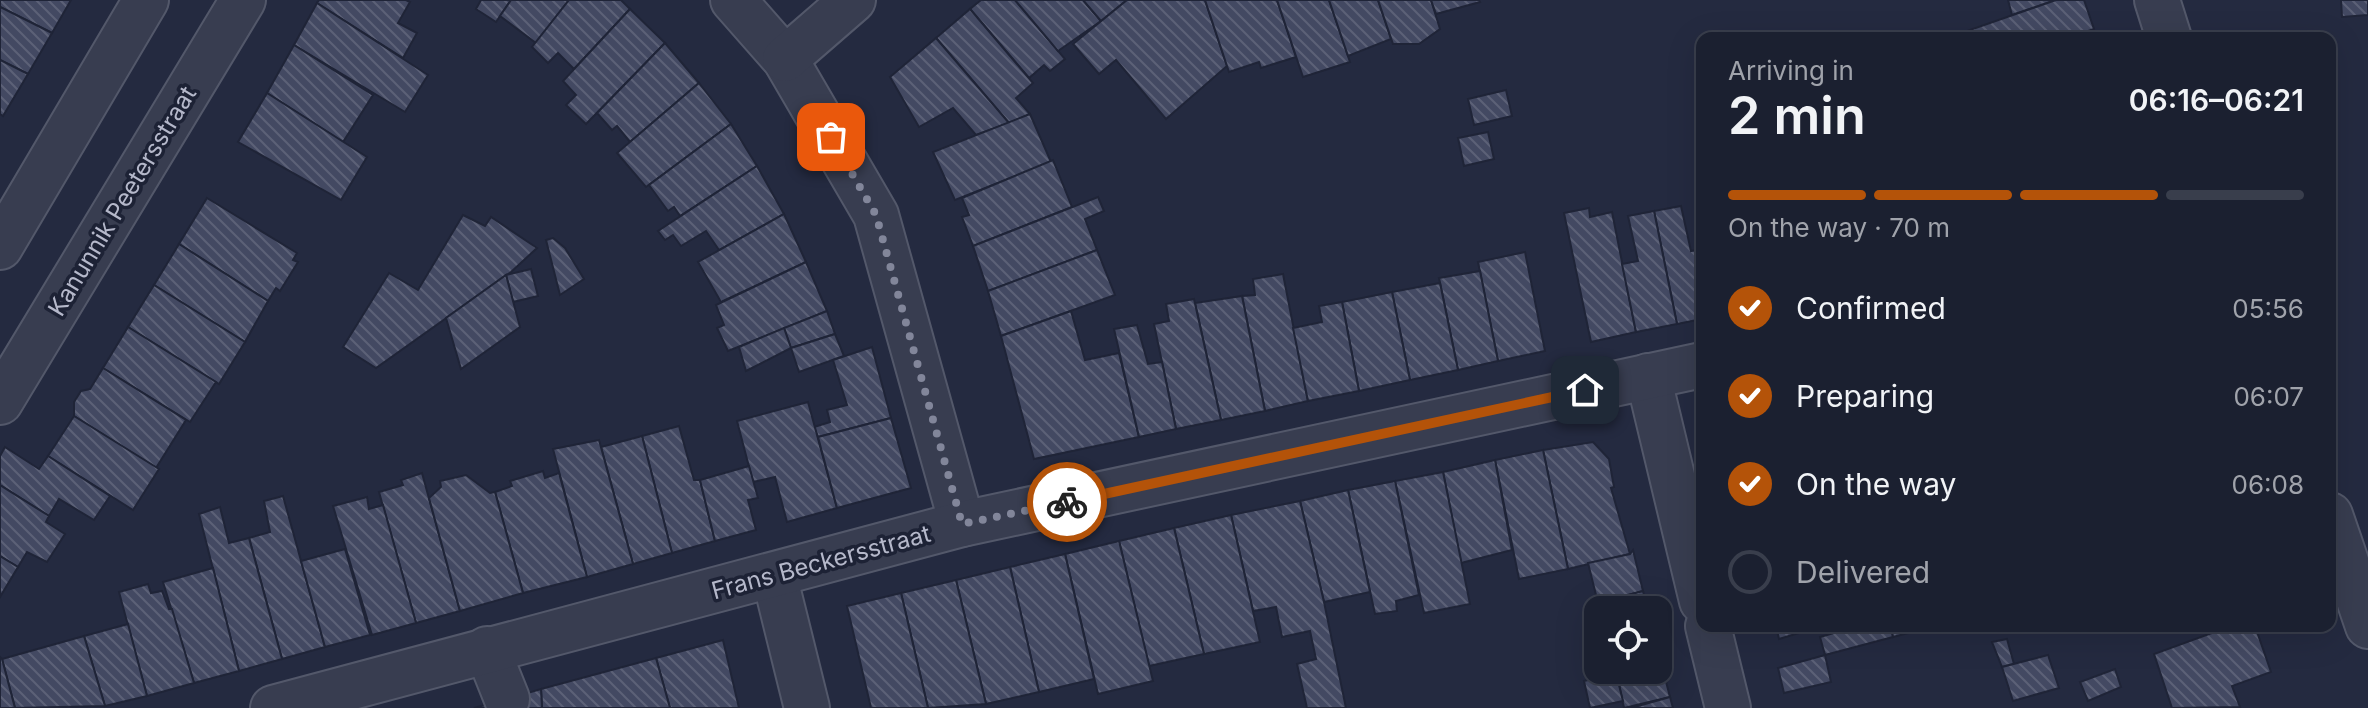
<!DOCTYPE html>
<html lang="en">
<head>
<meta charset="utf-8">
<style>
  :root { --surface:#1b2030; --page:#242838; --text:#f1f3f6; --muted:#a0a3ab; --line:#393e4c; --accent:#b45309 }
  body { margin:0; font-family:Inter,sans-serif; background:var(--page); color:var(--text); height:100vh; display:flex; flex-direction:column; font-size:30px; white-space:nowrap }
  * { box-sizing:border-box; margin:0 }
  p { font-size:26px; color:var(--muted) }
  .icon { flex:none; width:44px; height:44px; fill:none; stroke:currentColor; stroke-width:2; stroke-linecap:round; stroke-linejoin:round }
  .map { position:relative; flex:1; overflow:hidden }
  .drawer { position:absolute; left:1696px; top:32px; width:640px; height:600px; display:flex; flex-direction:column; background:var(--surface); border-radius:16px; box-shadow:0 8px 32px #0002,0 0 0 2px var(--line) }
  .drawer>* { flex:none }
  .tools { position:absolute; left:1584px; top:596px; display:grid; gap:16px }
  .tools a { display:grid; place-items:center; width:88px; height:88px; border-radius:16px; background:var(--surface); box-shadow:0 8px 32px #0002,0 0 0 2px var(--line); font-size:40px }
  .pin { position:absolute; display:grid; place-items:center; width:68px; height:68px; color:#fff; margin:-34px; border-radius:16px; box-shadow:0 4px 12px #0006 }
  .courier { position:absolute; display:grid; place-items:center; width:80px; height:80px; margin:-40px; border:6px solid #b45309; border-radius:50%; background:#fff; color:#222; box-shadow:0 2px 10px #0007 }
  .head em { font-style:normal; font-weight:600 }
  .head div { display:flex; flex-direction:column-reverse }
  .head { display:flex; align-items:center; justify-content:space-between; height:136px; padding:0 32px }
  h1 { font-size:52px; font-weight:600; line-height:60px }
  .bar { display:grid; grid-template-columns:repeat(4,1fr); gap:12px 8px; align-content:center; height:96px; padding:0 32px }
  .bar i { height:10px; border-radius:6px; background:var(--line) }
  .bar .current { background:var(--accent) }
  .bar p { grid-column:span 4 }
  ol { padding:0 32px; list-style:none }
  li { display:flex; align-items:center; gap:24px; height:88px }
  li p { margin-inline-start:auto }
  li .icon { padding:8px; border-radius:50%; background:var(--accent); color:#fff; stroke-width:4 }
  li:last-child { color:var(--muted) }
  li i { width:44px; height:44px; border:4px solid var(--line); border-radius:50% }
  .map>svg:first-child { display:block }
</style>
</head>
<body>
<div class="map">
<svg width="2368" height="708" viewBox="0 0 2368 708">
  <defs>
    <pattern id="building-back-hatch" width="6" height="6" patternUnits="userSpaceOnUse" patternTransform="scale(2)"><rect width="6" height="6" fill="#434962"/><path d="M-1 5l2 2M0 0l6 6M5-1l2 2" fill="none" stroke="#5c6177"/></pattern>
  </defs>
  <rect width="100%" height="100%" fill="#242a40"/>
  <g fill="url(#building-back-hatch)" stroke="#1f2437" stroke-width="2">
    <polygon points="0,0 71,0 52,33 0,7"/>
    <polygon points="319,0 406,0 410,2 398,23 417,33 403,58 317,3"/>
    <polygon points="481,0 511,0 496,22 476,9"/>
    <polygon points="511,0 569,0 536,43 500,16"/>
    <polygon points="569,0 621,0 630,9 574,69 558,53 548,63 532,47"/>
    <polygon points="981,0 1015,0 1065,59 1050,71 1044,65 1029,78 970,9"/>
    <polygon points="1015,0 1083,0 1101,21 1058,51"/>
    <polygon points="1083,0 1127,0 1101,21"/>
    <polygon points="1127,0 1205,0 1227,66 1166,119 1116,60 1099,74 1073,44"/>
    <polygon points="1205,0 1277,0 1296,57 1261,68 1259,62 1229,72"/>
    <polygon points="1277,0 1329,0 1350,62 1303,77"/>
    <polygon points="1329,0 1378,0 1391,39 1348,56"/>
    <polygon points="1378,0 1431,0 1440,29 1419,44 1393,44"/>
    <polygon points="1431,0 1479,0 1480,2 1436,14"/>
    <polygon points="2008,0 2056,0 2012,15"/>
    <polygon points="2056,0 2084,0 2094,29 2068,38 1966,38 1964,32"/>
    <polygon points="2341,0 2368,0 2368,15 2342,17"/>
    <polygon points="317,3 428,75 405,112 294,45"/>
    <polygon points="0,7 52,33 28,74 0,60"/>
    <polygon points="630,9 665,43 586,124 566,105 576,95 563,81"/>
    <polygon points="970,9 1033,83 1016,98 1030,114 1009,123 936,38"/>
    <polygon points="936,38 1009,123 976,135 953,108 919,127 890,77"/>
    <polygon points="665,43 699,83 630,142 617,126 612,130 597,113"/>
    <polygon points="294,45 373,95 343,142 267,93"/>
    <polygon points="0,60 28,74 3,116 0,114"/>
    <polygon points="699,83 731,124 646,187 617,153"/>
    <polygon points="1506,90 1512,116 1474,125 1468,99"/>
    <polygon points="267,93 367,157 341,200 238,142"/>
    <polygon points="1030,114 1051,162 955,200 933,152"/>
    <polygon points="731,124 757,166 680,216 674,207 668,211 649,185"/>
    <polygon points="1488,132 1494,159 1464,166 1458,138"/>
    <polygon points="1053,160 1072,207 973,246 962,217 969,215 962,198"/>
    <polygon points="757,166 784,214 719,250 706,231 681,246 673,235 665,240 658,231"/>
    <polygon points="1098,197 1104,211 1085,219 1097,250 988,291 973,246"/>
    <polygon points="207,198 297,253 293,260 298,262 280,291 276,288 268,301 179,244"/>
    <polygon points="1681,206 1691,251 1702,249 1702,319 1677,324 1654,211"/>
    <polygon points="1589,208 1590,217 1612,212 1636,332 1591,342 1564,213"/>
    <polygon points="1654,211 1677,324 1636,332 1622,264 1638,261 1628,216"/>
    <polygon points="784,214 806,262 721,302 698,262"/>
    <polygon points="463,215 485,226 491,217 537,248 511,272 376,368 343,347 389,273 418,290"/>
    <polygon points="553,238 565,248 584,279 560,295 546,240"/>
    <polygon points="179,244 268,301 245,342 154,285"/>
    <polygon points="1097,250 1115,295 1001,336 988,291"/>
    <polygon points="1525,252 1545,351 1498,361 1478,262"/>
    <polygon points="806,262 827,311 728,351 717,328 724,325 716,305"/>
    <polygon points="531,269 538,296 513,302 506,275"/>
    <polygon points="1480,271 1498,361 1458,370 1439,278"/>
    <polygon points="1283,274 1308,401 1265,411 1242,296 1255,295 1253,279"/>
    <polygon points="506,275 520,327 461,369 446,318"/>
    <polygon points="1440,283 1458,370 1410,380 1392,292"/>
    <polygon points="154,285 245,342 219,384 128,327"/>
    <polygon points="1392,292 1410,380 1359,391 1342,302"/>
    <polygon points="1242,296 1265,411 1221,420 1195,303"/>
    <polygon points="1194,299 1221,420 1176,429 1154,324 1169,321 1166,304"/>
    <polygon points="1342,302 1359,391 1308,401 1293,328 1322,322 1319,306"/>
    <polygon points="827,311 835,334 791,348 784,328"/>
    <polygon points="1071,311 1085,360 1119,353 1139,437 1034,459 1001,336"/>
    <polygon points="1137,325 1148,364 1162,362 1176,429 1139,437 1114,329"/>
    <polygon points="128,327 216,382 190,422 103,368"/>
    <polygon points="784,328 791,348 746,371 739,347"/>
    <polygon points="835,334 844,356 799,372 791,348"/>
    <polygon points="872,347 891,418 818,437 814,427 830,422 827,410 847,405 833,360"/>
    <polygon points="103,368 186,420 156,468 74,416 74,402 81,391 90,389"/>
    <polygon points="808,402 837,508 787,522 775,477 753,482 737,421"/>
    <polygon points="74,416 159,469 133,510 48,456"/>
    <polygon points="891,418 911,488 837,508 818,437"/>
    <polygon points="679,426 694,480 700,480 715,541 672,553 642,436"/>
    <polygon points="642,436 672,553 633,564 601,447"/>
    <polygon points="599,440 633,564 587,577 553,449"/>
    <polygon points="1593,442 1609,459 1614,487 1611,488 1630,554 1568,569 1543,450"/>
    <polygon points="5,447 39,469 48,456 110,496 94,520 59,499 49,516 0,485 0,456"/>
    <polygon points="1543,450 1568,569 1519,579 1495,460"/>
    <polygon points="1495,460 1512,550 1461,563 1443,472"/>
    <polygon points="749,466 758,498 748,500 756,530 715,541 700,480"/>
    <polygon points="543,471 545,478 559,473 587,577 523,593 495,492 512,486 510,481"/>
    <polygon points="1443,472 1470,604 1424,613 1395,481"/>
    <polygon points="422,473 460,611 416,623 379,492 403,485 401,480"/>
    <polygon points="466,475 490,493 495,492 523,593 460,611 429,498 441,487 440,481"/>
    <polygon points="1395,481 1419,595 1396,601 1397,611 1375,614 1348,490"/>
    <polygon points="0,485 49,516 46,522 65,534 47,562 27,552 18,567 0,556"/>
    <polygon points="1348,490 1370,592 1324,602 1300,501"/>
    <polygon points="283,496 325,647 282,659 249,538 270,532 264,501"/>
    <polygon points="367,497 369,509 383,505 416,623 372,635 333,506"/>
    <polygon points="1300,501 1324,602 1346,708 1307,708 1297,664 1316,659 1310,631 1282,637 1276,607 1253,611 1231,515"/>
    <polygon points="220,507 229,543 249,538 282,659 239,671 199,514"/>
    <polygon points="1231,515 1260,642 1204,654 1174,528"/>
    <polygon points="1174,528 1204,654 1149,666 1119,541"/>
    <polygon points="1119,541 1153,681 1098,694 1065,554"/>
    <polygon points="345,549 370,635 325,647 301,561"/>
    <polygon points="1633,550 1643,591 1598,603 1588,563 1630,554"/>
    <polygon points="1065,554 1094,679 1039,692 1010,567"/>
    <polygon points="0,556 18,567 0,597"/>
    <polygon points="1010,567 1039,692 986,704 956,580"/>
    <polygon points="213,568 239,671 194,683 163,582"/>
    <polygon points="956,580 986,704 928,708 901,593"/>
    <polygon points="148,584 151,593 162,591 169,609 172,609 194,683 147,696 119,592"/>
    <polygon points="1643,591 1648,610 1600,610 1598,603"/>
    <polygon points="901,593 928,708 871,708 847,606"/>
    <polygon points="128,624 147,696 105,706 84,636"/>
    <polygon points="1776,626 1822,626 1779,639"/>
    <polygon points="1858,626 1891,626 1893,637 1825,655 1820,637"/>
    <polygon points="1891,626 1935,626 1893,637"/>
    <polygon points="2231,626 2255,626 2271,672 2232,686 2240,707 2172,708 2154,654"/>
    <polygon points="84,636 105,706 15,708 2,659"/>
    <polygon points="2007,639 2014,664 2002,667 1992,642"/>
    <polygon points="723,640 739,708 670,708 656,658"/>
    <polygon points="1658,649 1663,670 1618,680 1616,670 1658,670"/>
    <polygon points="1825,655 1831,682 1784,693 1778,668"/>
    <polygon points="2048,655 2059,688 2013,701 2002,667"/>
    <polygon points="0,657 2,659 15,708 0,708"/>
    <polygon points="656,658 670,708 542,708 541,689"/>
    <polygon points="2115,669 2121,687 2088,701 2080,682"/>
    <polygon points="1663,670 1670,697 1624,708 1618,680"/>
    <polygon points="1616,673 1623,701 1590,708 1584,681"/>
    <polygon points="541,689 542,708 474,708 507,699"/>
    <polygon points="1670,697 1673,708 1631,708"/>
  </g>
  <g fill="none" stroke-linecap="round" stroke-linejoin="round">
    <defs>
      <g id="minor">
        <polyline points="733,0 785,59 876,215 962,524"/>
        <polyline points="2157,0 2169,38"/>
        <polyline points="785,59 853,0"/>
        <polyline points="0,247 146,0"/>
        <polyline points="1648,376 1702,601"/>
        <polyline points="0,402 243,0"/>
        <polyline points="2330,515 2368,626"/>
        <polyline points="774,575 807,708"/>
        <polyline points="1708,626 1728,708"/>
        <polyline points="487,649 507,699"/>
        <polyline points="273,708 962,524 1702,365"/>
      </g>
    </defs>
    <use href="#minor" stroke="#53586a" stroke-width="48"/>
    <use href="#minor" stroke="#383d50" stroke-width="44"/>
  </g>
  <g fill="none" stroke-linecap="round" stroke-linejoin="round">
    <polyline stroke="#82869a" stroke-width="8" stroke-dasharray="0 14.4" points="831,137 876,215 962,524 1067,502"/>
    <polyline stroke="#b45309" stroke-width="10" points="1067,502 1585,390"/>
  </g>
  <g text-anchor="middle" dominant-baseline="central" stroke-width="7" stroke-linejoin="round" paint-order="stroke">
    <g font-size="24" fill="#b5b8ca" stroke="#1d2235">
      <text transform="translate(122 201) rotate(-59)">Kanunnik Peetersstraat</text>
      <text transform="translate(821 562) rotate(-15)">Frans Beckersstraat</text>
    </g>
  </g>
</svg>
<div class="tools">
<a><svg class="icon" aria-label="locate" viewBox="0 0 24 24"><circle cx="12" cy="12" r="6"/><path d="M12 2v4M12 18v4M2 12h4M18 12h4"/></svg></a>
</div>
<div class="pin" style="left:831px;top:137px;background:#ea580c"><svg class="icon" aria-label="bag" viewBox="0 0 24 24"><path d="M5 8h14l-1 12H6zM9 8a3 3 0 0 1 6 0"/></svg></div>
<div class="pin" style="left:1585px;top:390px;background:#1f2937"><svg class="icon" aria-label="home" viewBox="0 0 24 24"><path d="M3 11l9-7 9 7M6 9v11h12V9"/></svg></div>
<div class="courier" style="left:1067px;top:502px"><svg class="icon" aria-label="bike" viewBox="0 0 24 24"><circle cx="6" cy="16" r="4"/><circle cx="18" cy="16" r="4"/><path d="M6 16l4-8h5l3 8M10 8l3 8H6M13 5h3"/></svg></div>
<section class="drawer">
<div class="head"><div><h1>2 min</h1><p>Arriving in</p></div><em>06:16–06:21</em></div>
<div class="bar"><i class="current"></i><i class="current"></i><i class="current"></i><i></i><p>On the way · 70 m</p></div>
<ol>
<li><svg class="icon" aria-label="check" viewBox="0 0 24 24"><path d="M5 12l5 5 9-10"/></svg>Confirmed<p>05:56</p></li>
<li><svg class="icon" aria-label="check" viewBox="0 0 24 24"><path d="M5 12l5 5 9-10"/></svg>Preparing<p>06:07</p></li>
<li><svg class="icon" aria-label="check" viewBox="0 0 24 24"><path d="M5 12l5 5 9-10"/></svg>On the way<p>06:08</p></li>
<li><i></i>Delivered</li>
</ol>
</section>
</div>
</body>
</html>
